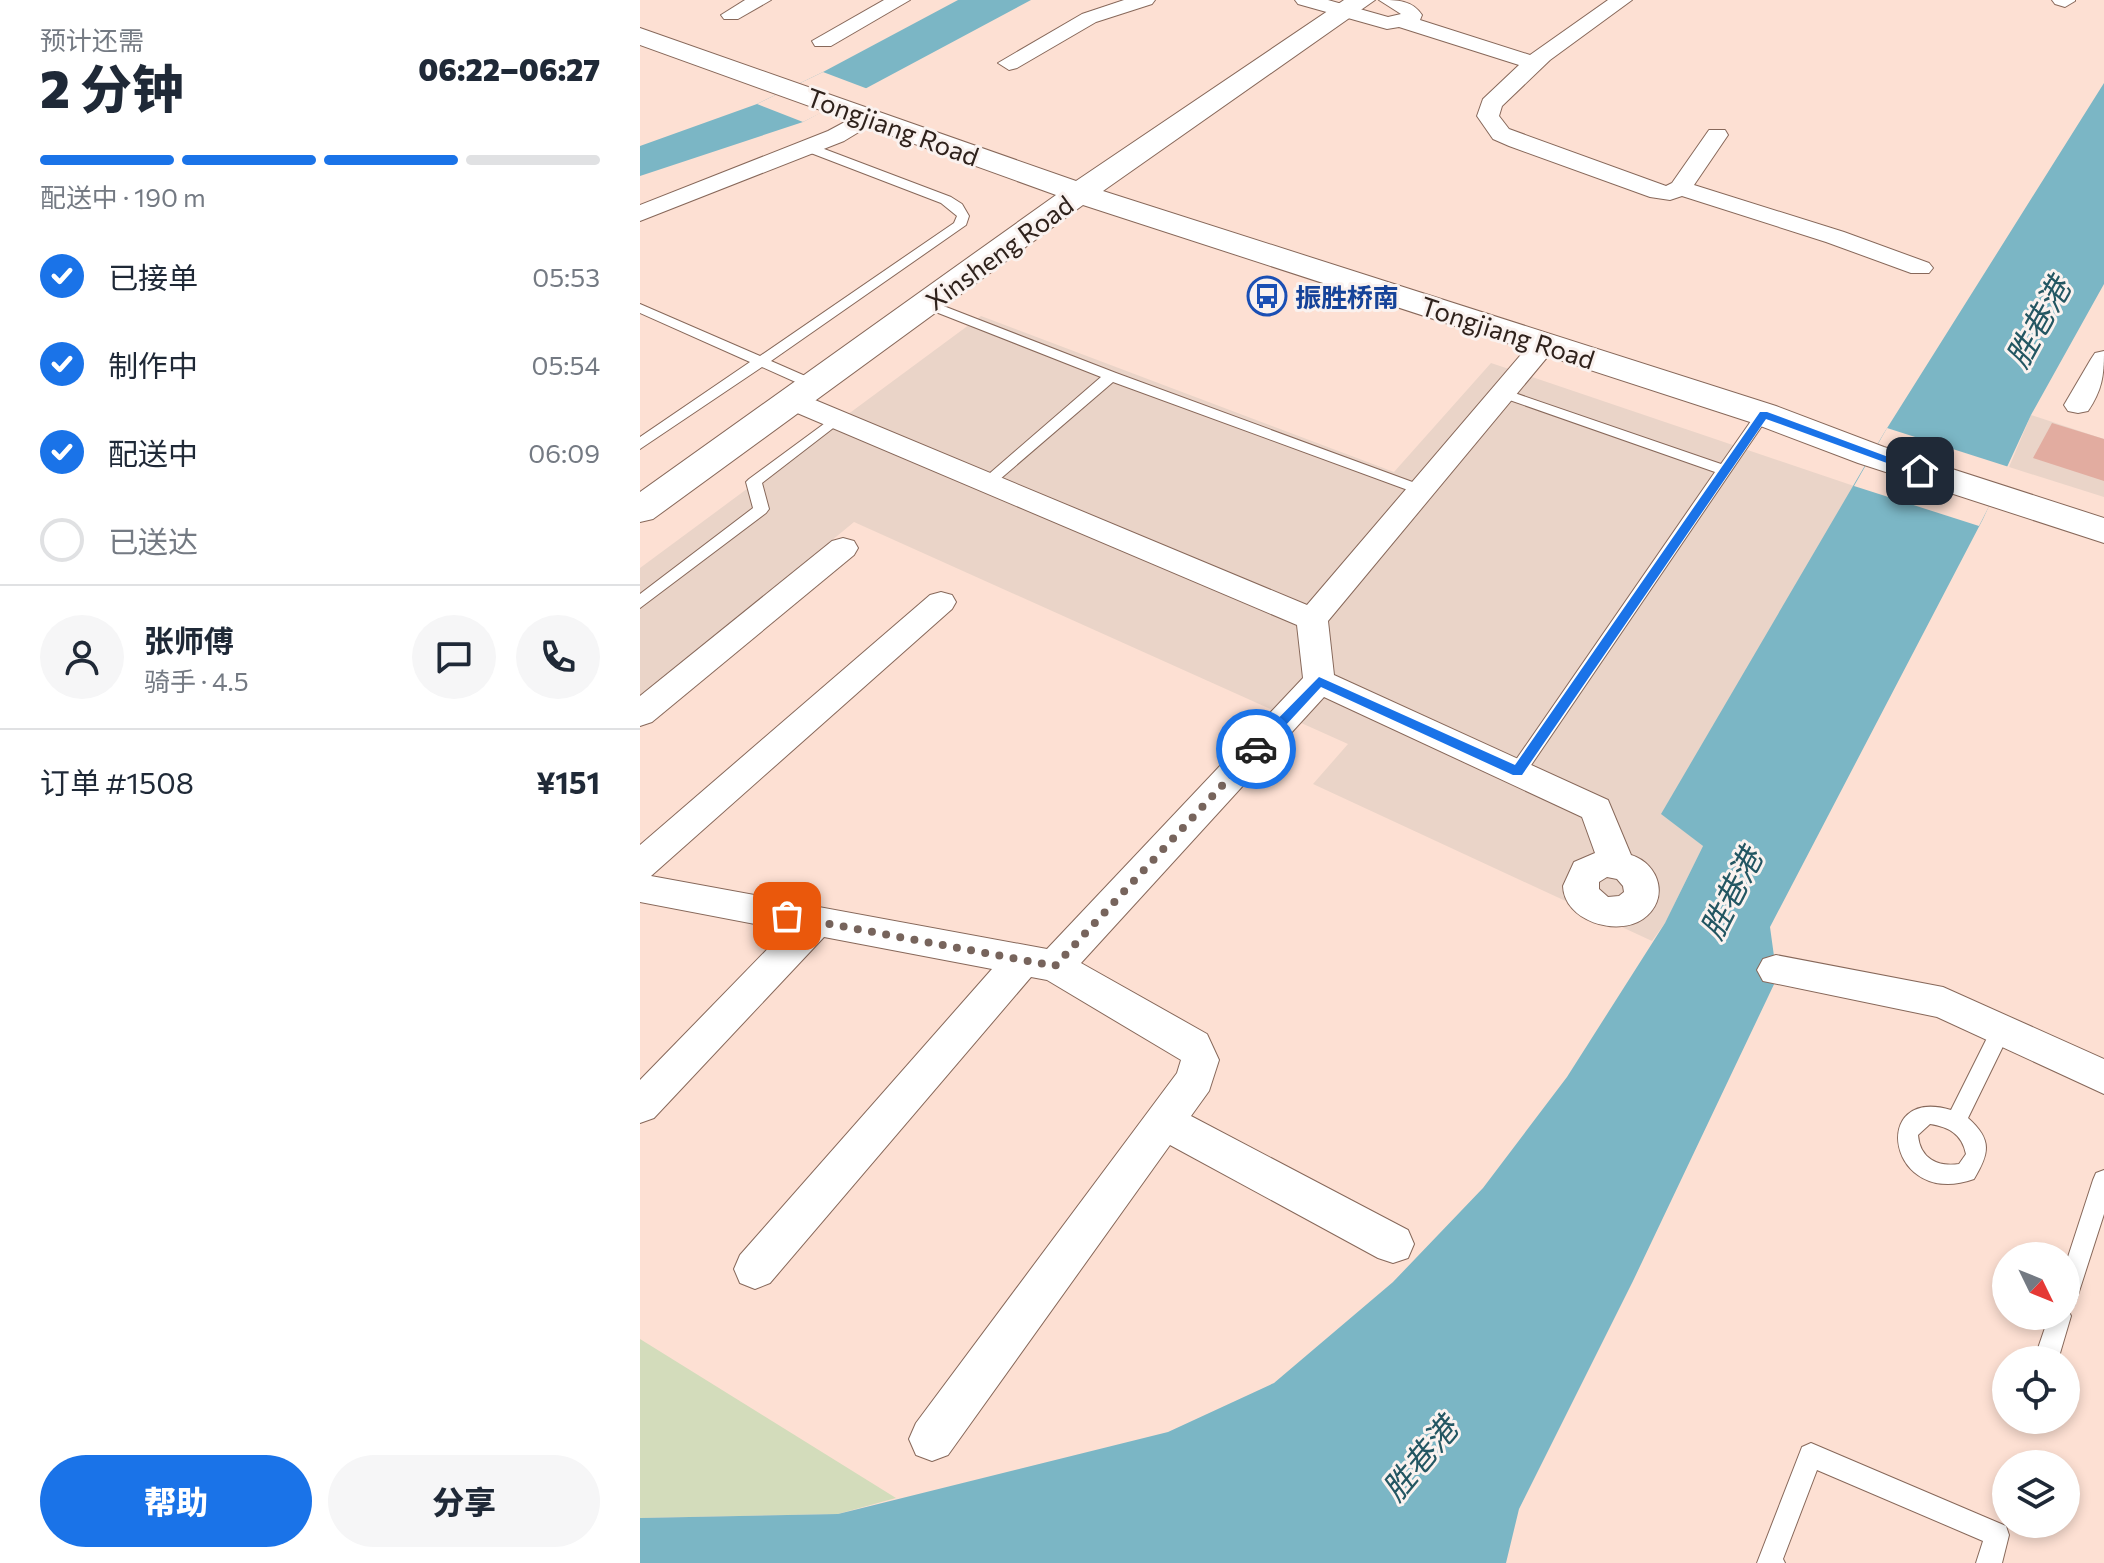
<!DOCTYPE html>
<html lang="zh">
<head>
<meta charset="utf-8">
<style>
  :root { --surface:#fff; --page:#f6f6f7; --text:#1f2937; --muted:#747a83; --line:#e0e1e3; --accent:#1a73e8 }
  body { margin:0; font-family:Commissioner,"Noto Sans SC",sans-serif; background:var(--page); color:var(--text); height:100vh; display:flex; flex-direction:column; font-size:30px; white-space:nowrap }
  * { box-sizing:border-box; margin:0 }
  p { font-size:26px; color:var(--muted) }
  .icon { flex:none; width:44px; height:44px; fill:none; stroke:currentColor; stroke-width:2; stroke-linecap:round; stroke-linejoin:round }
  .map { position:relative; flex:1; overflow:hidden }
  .drawer { display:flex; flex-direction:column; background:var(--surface); width:640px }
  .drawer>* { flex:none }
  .needle { width:52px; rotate:133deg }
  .fabs { position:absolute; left:1352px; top:1242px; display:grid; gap:16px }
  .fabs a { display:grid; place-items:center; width:88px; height:88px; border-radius:50%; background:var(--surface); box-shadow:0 4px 12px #0003; font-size:40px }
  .pin { position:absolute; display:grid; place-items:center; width:68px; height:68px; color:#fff; margin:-34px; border-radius:16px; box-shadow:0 4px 12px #0006 }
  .courier { position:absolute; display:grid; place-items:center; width:80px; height:80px; margin:-40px; border:6px solid #1a73e8; border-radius:50%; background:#fff; color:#222; box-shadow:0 2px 10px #0007 }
  .head em { font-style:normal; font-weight:800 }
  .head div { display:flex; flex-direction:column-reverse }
  .head { display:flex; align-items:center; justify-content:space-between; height:136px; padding:0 40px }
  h1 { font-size:52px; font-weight:800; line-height:60px }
  .bar { display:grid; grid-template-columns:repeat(4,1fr); gap:12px 8px; align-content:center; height:96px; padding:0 40px }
  .bar i { height:10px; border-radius:6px; background:var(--line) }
  .bar .on { background:var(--accent) }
  .bar p { grid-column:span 4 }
  .line { display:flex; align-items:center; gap:20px; padding:0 40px; border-top:2px solid var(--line) }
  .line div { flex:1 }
  .round { display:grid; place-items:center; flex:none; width:84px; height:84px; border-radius:42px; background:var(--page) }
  ol { padding:0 40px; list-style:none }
  li { display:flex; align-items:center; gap:24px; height:88px }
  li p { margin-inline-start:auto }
  li .icon { padding:8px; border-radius:50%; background:var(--accent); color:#fff; stroke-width:4 }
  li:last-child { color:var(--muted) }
  li i { width:44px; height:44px; border:4px solid var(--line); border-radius:50% }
  .cta { display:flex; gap:16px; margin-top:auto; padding:16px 40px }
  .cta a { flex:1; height:92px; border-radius:48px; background:var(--accent); color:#fff; font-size:32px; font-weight:800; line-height:92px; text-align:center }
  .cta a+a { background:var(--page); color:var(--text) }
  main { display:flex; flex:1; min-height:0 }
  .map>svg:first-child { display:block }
</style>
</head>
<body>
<main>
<section class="drawer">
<div class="head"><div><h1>2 分钟</h1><p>预计还需</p></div><em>06:22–06:27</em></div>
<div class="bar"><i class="on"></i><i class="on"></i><i class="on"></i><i></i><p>配送中 · 190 m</p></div>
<ol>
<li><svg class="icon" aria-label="check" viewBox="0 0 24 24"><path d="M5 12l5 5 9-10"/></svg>已接单<p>05:53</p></li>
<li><svg class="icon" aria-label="check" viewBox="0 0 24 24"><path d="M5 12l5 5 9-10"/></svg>制作中<p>05:54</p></li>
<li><svg class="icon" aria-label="check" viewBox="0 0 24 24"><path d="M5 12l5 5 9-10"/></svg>配送中<p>06:09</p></li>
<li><i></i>已送达</li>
</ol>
<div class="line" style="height:144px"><a class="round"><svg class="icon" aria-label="person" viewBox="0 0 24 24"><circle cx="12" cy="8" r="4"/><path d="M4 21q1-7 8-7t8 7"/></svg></a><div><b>张师傅</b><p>骑手 · 4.5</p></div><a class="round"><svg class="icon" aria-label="chat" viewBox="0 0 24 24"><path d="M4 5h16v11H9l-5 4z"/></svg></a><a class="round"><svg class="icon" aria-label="phone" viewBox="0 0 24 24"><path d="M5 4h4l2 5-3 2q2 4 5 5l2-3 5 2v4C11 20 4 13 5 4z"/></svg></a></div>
<div class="line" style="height:104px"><div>订单 #1508</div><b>¥151</b></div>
<div class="cta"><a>帮助</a><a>分享</a></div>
</section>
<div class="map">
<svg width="1464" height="1563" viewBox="0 0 1464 1563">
  <rect width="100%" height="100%" fill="#fde0d3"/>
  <g fill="#ead4c8">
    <polygon points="341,316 754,472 851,363 1214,486 1022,813 1063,846 1025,923 1012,941 673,784 708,744 214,522 0,699 0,568"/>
    <polygon points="1391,415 1464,439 1464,497 1369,467"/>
  </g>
  <polygon fill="#d3dcbb" points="0,1339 256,1498 198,1514 0,1518"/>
  <g fill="#7bb6c5">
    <polygon points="318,0 391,0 163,122 0,176 0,146 117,104 183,72"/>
    <polygon points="1464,83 1464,284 1391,415 1343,519 1130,927 1137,978 993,1281 879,1509 866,1563 0,1563 0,1518 198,1514 528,1432 634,1383 753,1282 843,1188 927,1077 1025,923 1063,846 1021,814 1244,433"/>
  </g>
  <g fill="#fde0d3">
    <polygon points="183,72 228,89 163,122 117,104"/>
    <polygon points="1247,428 1369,467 1339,526 1214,486"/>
  </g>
  <polygon fill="#e2aca0" points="1412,423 1464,439 1464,481 1393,458"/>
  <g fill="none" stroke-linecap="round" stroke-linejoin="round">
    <defs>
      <g id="lane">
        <polygon points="163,144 171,144 311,197 322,204 329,216 326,225 131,361 179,382 179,388 169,388 122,367 0,449 0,437 110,362 0,313 0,304 120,356 314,223 317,216 301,203 163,150"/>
        <polygon points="288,300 476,373 786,487 789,490 786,493 776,493 473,382 352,486 342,486 342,480 461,377 283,307 283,301"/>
        <polygon points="863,389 1081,464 1118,411 1128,411 1130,414 883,777 871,777 868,772 871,767 1075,472 858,396 858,390"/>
        <polygon points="196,415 201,416 201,422 122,483 129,509 126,513 0,608 0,594 113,508 106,482 109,479"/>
        <path d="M1361,1022L1368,1024L1371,1030L1328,1118C1353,1140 1349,1154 1334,1179C1248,1210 1228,1085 1311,1110L1354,1024ZM1290,1124C1309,1127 1322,1134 1326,1154L1319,1164C1298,1167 1280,1159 1278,1135Z"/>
        <polygon points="1464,1170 1464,1214 1437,1298 1434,1306 1427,1308 1431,1316 1418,1360 1394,1360 1409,1316 1426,1316 1426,1263 1453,1180 1456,1173"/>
        <polygon points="1171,1443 1366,1526 1369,1535 1362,1563 1336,1563 1343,1541 1177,1470 1143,1559 1145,1563 1117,1563 1162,1447"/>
      </g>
      <g id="street">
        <polygon points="105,0 131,0 98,19 84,19 81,15"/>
        <polygon points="244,0 270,0 191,46 175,46 172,41"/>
        <polygon points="484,0 515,0 512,4 456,22 377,68 369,70 358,63 442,14"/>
        <path d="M655,0H688L748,17L761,14L739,0C758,0 772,0 782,15L780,20L890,55L968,0H992L910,60L862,106L859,116L869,129L1026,186L1032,183L1069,130H1085L1088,135L1054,185L1204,232L1289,263L1293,268L1289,273H1271L1186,242L1042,196L1030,200L1010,197L869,146L853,139L837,116L843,99L879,65L759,27L747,29L658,4Z"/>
        <polygon points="1412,0 1435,0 1435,1 1425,7 1415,4"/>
        <polygon points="229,109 237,111 240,116 237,121 204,141 0,221 0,205 188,131"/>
        <path d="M905,335L914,337L918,343L914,349L688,621L694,675L968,800L991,855C1020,864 1030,900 1003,919C977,937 924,921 923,886L934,862L955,853L942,817L684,697L441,963L567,1034L579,1060L569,1091L551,1116L768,1230L774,1244L768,1258L753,1263L738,1258L530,1145L308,1455L292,1461L276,1455L269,1439L276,1423L537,1073L541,1060L407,980L391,977L130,1283L115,1289L100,1283L94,1269L100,1255L352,969L184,937L14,1118L0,1123V1080L146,930L0,902V845L290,595L301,592L312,595L316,602L312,609L11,876L407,949L663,678L657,625L143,407L139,401L143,395L153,393L163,395L667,605L896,337ZM967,877L977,879L983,886L984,892L979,896L968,897L959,889V882Z"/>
        <path d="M1464,351C1464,376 1462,390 1448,411L1438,413L1428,411L1424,405L1451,359L1455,353Z"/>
        <polygon points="203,538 214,541 218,548 214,555 12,722 0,726 0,696 192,541"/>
        <polygon points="1136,955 1303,987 1464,1059 1464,1094 1297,1017 1123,981 1117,970 1123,959"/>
      </g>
      <polygon id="secondary" points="704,0 735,0 463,191 1136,406 1244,447 1464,518 1464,543 1218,463 1110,422 443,205 13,519 0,522 0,492 416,195 0,45 0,28 436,181"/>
    </defs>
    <use href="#lane" stroke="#87685a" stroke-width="2"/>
    <use href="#street" stroke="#87685a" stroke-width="2"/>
    <use href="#secondary" stroke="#87685a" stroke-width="2"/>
    <use href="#lane" fill="#fff" fill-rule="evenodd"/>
    <use href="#street" fill="#fff" fill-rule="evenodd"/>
    <use href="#secondary" fill="#fff" fill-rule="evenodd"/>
  </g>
  <polygon fill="#1a73e8" points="1120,412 1127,412 1286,471 1277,474 1126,419 882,775 873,775 681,687 620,753 611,753 611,746 679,677 875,765"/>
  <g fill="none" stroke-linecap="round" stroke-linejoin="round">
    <polyline stroke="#77645c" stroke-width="8" stroke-dasharray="0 14.4" points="147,916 415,966 616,749"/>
  </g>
  <defs>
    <symbol id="bus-ring" viewBox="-11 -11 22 22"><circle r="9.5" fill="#faf2ef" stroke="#1a4fb4" stroke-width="1.5"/><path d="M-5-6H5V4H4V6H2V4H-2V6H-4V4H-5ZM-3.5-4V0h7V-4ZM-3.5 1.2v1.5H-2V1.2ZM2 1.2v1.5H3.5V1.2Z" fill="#1a4fb4"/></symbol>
  </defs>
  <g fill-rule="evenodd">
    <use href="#bus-ring" x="605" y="274" width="44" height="44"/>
  </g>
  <g text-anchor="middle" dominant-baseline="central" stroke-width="6" stroke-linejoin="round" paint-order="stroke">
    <g font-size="26" fill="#2f221c" stroke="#faf2ef">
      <text transform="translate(253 126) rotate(20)">Tongjiang Road</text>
      <text transform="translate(359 252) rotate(-36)">Xinsheng Road</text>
      <text transform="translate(868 332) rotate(18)">Tongjiang Road</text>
    </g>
    <g font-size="26" font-weight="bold" fill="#164399" stroke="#faf2ef" text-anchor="start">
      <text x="655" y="296">振胜桥南</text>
    </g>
    <g font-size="32" font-style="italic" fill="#235662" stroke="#faf2ef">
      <text transform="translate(1397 322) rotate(-61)">胜巷港</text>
      <text transform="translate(1090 893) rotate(-63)">胜巷港</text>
      <text transform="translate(779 1458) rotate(-50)">胜巷港</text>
    </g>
  </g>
</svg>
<div class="fabs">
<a><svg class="needle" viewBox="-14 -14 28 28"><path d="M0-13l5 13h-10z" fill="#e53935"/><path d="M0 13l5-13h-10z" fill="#747a83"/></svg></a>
<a><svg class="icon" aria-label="locate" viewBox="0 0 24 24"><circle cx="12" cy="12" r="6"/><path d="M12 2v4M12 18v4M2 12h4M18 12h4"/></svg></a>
<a><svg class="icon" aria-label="layers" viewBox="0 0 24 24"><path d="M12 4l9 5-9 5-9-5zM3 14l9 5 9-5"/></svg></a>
</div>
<div class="pin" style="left:147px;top:916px;background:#ea580c"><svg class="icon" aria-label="bag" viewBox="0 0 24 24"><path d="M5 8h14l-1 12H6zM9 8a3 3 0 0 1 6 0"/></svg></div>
<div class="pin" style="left:1280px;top:471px;background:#1f2937"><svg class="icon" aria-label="home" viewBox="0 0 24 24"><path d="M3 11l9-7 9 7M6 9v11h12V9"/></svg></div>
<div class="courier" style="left:616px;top:749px"><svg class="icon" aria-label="car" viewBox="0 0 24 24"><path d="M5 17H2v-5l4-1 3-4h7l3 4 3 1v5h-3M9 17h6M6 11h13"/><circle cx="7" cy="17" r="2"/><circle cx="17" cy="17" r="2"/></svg></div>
</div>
</main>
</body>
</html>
